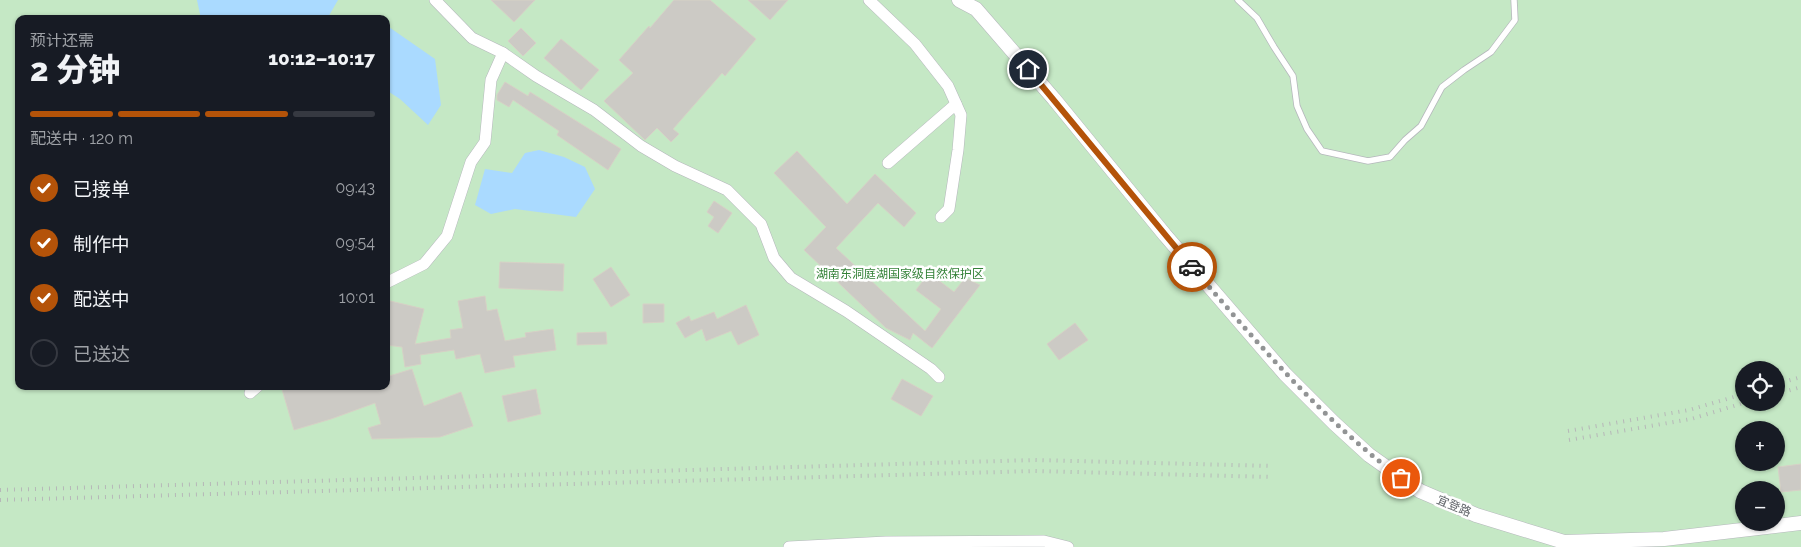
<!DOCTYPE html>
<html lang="zh">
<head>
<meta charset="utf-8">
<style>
  :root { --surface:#171b24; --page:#20242c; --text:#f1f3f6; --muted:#9ea1a6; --line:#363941; --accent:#b45309 }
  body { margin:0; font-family:Raleway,"Noto Sans SC",sans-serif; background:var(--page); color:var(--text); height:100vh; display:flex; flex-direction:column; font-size:19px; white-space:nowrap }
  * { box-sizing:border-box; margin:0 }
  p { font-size:16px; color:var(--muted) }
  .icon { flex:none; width:28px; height:28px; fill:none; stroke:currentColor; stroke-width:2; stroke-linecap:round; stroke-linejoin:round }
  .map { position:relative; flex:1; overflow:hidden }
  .panel { position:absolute; left:15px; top:15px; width:375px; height:375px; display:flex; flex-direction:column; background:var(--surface); border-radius:10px; box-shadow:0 1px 4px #0004 }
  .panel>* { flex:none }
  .fabs { position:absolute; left:1735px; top:361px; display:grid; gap:10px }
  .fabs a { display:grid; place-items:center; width:50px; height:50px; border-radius:50%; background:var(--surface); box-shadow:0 1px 4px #0004; font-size:25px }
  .pin { position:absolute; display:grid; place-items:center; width:42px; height:42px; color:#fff; margin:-21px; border:2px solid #fff; border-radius:50%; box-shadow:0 1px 5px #0007 }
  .courier { position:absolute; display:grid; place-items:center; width:50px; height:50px; margin:-25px; border:4px solid #b45309; border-radius:50%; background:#fff; color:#222; box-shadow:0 1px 6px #0007 }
  .summary em { font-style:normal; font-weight:800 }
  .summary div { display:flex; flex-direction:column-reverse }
  .summary { display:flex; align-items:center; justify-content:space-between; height:85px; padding:0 15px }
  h1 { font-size:32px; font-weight:800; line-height:38px }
  .bar { display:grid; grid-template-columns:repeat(4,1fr); gap:8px 5px; align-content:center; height:60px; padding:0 15px }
  .bar i { height:6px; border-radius:4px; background:var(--line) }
  .bar .selected { background:var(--accent) }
  .bar p { grid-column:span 4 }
  ol { padding:0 15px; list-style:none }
  li { display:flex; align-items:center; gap:15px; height:55px }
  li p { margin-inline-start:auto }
  li .icon { padding:5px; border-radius:50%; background:var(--accent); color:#fff; stroke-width:4 }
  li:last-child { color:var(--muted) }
  li i { width:28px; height:28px; border:2px solid var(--line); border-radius:50% }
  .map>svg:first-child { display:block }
</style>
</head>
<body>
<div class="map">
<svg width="1801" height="547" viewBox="0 0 1801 547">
  <rect width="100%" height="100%" fill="#f1efe8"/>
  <path fill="#c5e8c5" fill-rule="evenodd" d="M0,0H1801V547H0ZM19,19H386V386H19ZM1744,370H1776V402H1744ZM1744,430H1776V462H1744ZM1744,490H1776V522H1744Z"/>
  <g fill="#aadaff">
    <polygon points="197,0 338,0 327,19 201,19"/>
    <polygon points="386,25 435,59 441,105 428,125 400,99 386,90"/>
    <polygon points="539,150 564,157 585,167 595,189 576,217 515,209 491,214 475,205 485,169 512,173 525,153"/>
  </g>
  <g fill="#cccac5" stroke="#d6d1c6">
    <polygon points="491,0 535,0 514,22"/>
    <polygon points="674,0 710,0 756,39 725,76 722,73 673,129 679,134 671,142 657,128 645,140 604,101 633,73 619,60 649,26 650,28"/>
    <polygon points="748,0 788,0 770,20"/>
    <polygon points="521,28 536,43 523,56 508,41"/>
    <polygon points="561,39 599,70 581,90 544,58"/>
    <polygon points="505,82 528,96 530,92 621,149 608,170 557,135 559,131 513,100 509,107 497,100 497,95"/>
    <polygon points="797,151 847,204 875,174 916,213 904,227 878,203 836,248 925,331 941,309 916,290 929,273 954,292 965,278 980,285 932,348 913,333 910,340 886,328 804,250 826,227 774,173"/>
    <polygon points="714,201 732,213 718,233 708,226 714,217 707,212"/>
    <polygon points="500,262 564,264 563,291 499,288"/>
    <polygon points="611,267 630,295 611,307 593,279"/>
    <polygon points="485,296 487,311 497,309 505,341 526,337 525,333 553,329 556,350 513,356 515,367 485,373 480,354 456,359 454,350 420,355 421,364 405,367 402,347 386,345 386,300 424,309 415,344 451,338 450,330 463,328 458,301"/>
    <polygon points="643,304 664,304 664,322 643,323"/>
    <polygon points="746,305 759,335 738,345 731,331 706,341 702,329 685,338 676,323 689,316 691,321 714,312 717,319"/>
    <polygon points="1075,323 1088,340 1059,360 1047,344"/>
    <polygon points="606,332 607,344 577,345 577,333"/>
    <polygon points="412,369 424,406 461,392 473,426 440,437 372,439 368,428 381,424 375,403 331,419 294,430 281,386 386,386 386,377"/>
    <polygon points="902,379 933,396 921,416 891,399"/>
    <polygon points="536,389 541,414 508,422 502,396"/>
    <polygon points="1801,464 1801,490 1781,492 1778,467"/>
  </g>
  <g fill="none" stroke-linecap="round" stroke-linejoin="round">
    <defs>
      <polyline id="service" points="1238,0 1257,18 1274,47 1293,76 1297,106 1307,129 1322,151 1368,161 1390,157 1405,140 1421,126 1442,87 1464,70 1491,52 1515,20 1514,0"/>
      <g id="minor">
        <polyline points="869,0 915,44 948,86 961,115 958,150 949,209 941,217"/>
        <polyline points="503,53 536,76 594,110 641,146 675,166 727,190 761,224 774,258 791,278 846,311 931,369 939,377"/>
        <polyline points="888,163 956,104"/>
        <polyline points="386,283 424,264 447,236 471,162 485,142 491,80 503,53 472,38 435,0"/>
        <polyline points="250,393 258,386"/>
        <polyline points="789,547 886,542 1044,541 1068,547"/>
      </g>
      <polyline id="tertiary" points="959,0 976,9 1054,99 1165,235 1285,374 1334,423 1369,455 1420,491 1476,515 1564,542 1664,539 1801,523"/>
    </defs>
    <use href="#service" stroke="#b5b8bc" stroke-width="7"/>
    <use href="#minor" stroke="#b5b8bc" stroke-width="12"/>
    <use href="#tertiary" stroke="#b5b8bc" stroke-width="15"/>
    <use href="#service" stroke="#fff" stroke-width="5.5"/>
    <use href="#minor" stroke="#fff" stroke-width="11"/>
    <use href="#tertiary" stroke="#fff" stroke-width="14"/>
    <g stroke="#b6b7b8" stroke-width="4" stroke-dasharray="1 6" stroke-linecap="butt">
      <polyline points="1776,384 1801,377"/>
      <polyline points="1776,394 1801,387"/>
      <polyline points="1568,431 1689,410 1744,394"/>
      <polyline points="1569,440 1691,419 1747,402"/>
      <polyline points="0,490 1035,460 1273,466"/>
      <polyline points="0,500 1035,471 1273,477"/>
    </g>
  </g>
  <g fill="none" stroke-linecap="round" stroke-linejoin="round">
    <path stroke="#929495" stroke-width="5" stroke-dasharray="0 9" d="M1192,267C1257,342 1320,418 1401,478"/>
    <polyline stroke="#b45309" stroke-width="6" points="1028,69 1192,267"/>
  </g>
  <g text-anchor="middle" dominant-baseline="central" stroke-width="5" stroke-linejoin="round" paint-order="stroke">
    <g font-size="12" fill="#348238" stroke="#fff">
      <text x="900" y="274">湖南东洞庭湖国家级自然保护区</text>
    </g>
    <g font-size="12" fill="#5f6368" stroke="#fff">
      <text transform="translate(1454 506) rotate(23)">宜登路</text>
    </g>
  </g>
</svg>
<div class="fabs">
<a><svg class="icon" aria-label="locate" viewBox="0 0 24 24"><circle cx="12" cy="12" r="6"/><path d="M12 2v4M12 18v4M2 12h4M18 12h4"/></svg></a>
<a>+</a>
<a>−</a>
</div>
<div class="pin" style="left:1401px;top:478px;background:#ea580c"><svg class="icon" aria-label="bag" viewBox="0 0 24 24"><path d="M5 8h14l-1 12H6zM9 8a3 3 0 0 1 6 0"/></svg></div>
<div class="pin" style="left:1028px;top:69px;background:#1f2937"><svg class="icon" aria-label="home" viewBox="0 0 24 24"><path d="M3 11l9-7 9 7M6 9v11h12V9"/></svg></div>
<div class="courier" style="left:1192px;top:267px"><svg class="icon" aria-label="car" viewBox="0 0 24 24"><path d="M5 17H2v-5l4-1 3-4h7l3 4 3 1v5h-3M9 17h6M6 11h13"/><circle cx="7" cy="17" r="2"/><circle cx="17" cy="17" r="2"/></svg></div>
<section class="panel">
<div class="summary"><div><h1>2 分钟</h1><p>预计还需</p></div><em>10:12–10:17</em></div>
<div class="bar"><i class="selected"></i><i class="selected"></i><i class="selected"></i><i></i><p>配送中 · 120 m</p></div>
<ol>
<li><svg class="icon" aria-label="check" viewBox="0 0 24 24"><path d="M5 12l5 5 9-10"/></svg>已接单<p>09:43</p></li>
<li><svg class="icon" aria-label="check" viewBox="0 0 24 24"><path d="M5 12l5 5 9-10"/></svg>制作中<p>09:54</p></li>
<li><svg class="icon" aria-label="check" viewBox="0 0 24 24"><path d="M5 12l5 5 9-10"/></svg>配送中<p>10:01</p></li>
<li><i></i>已送达</li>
</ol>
</section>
</div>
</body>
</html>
